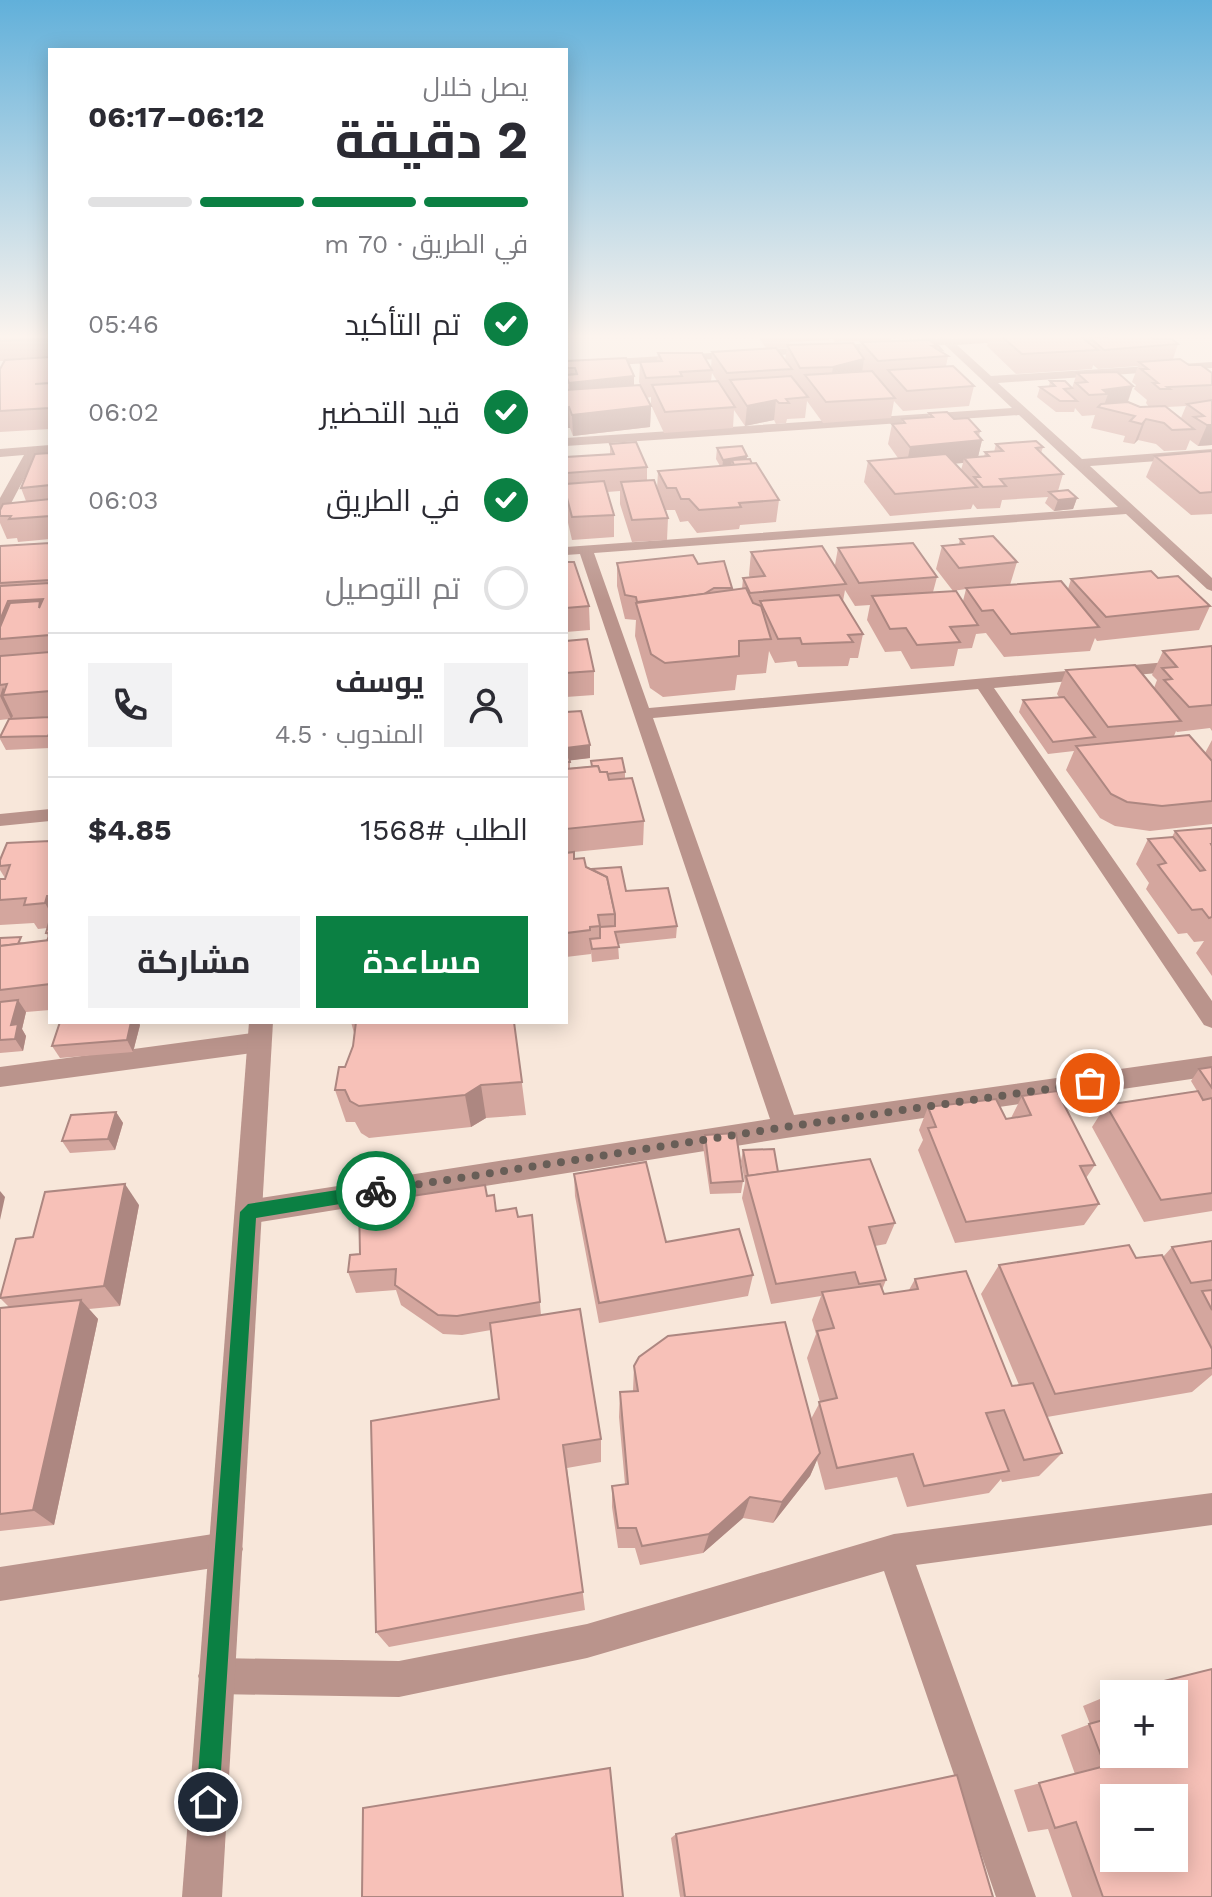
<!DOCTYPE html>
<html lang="ar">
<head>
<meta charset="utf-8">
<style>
  :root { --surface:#fff; --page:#f2f2f3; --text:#2b2b33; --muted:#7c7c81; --line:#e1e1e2; --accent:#0b8043 }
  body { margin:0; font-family:"Work Sans",Cairo,sans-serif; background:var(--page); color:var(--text); direction:rtl; height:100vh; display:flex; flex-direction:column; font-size:30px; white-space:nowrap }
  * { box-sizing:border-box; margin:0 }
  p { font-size:26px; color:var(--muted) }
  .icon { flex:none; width:44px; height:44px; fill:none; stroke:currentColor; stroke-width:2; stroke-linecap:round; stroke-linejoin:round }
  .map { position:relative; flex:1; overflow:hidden; direction:ltr }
  .details { position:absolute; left:48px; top:48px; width:520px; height:976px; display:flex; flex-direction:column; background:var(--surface); border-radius:0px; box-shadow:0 4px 20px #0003; direction:rtl }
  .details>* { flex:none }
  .controls { position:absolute; left:1100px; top:1680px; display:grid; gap:16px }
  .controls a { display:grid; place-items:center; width:88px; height:88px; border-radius:0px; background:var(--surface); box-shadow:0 4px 20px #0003; font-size:40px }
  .pin { position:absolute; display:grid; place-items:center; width:68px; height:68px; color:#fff; margin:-34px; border:4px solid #fff; border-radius:50%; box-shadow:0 2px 8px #0007 }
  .courier { position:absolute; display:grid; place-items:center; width:80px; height:80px; margin:-40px; border:6px solid #0b8043; border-radius:50%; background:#fff; color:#222; box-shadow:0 2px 10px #0007 }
  .overview em { font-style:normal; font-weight:700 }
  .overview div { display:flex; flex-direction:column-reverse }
  .overview { display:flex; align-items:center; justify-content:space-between; height:136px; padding:0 40px }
  h1 { font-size:52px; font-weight:700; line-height:60px }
  .bar { display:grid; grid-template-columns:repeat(4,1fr); gap:12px 8px; align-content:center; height:96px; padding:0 40px }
  .bar i { height:10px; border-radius:6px; background:var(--line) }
  .bar .current { background:var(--accent) }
  .bar p { grid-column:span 4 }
  .line { display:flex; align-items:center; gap:20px; padding:0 40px; border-top:2px solid var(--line) }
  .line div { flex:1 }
  .round { display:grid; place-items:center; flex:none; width:84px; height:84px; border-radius:0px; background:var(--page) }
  ol { padding:0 40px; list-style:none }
  li { display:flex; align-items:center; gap:24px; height:88px }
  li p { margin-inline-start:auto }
  li .icon { padding:8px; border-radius:50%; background:var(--accent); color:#fff; stroke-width:4 }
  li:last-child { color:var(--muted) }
  li i { width:44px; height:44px; border:4px solid var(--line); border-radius:50% }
  .action { display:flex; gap:16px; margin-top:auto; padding:16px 40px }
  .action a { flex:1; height:92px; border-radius:0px; background:var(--accent); color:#fff; font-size:32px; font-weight:700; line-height:92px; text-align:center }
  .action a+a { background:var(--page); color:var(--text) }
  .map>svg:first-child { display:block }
</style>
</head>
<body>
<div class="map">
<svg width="1212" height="1897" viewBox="0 0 1212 1897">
  <rect width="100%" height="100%" fill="#f8e7da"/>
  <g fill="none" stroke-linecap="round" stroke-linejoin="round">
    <g fill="#ba948c" fill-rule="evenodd">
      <polygon points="938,336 950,339 1050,336 1045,339 957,345 991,376 1212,362 1212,368 998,383 1082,459 1212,449 1212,457 1090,466 1212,578 1212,591 1207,589 1126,514 594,553 649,708 1212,658 1212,668 994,688 1212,1001 1212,1028 1204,1025 978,689 653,718 794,1115 1212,1056 1212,1076 786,1138 248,1224 238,1221 235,1212 238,1203 248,1200 770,1119 580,554 566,555 566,547 1118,507 1019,415 566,446 566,438 1012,408 945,345 566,368 566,362 938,339"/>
      <polygon points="50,445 50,453 37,454 7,511 0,515 0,498 24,455 0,457 0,449"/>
      <polygon points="50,809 50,821 0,826 0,814"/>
      <polygon points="259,1032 267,1035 271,1042 267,1049 259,1052 0,1087 0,1067"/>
      <polygon points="1212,1493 1212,1525 916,1565 1036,1897 996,1897 884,1571 587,1658 399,1697 216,1694 203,1689 198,1676 203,1663 216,1658 399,1661 587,1624 894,1534"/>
      <polygon points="226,1532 238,1537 243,1549 238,1561 226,1566 0,1601 0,1567"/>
    </g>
    <polygon fill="#ba948c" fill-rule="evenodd" points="249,1022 273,1022 222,1897 182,1897"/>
  </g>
  <g fill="#d4a69e" fill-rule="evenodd">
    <polygon points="0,336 50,336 50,429 0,432 0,368 5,361 0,361"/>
    <path d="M757,336H830L829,340L790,342L789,345L859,352L861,342L942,350L941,352L948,356L946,366L974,386L969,406L903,411L894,401L891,418L823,423L807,401L805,418L787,419L786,423L776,424L774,420L745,426L734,410L733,428L664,433L651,405V397L646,398L651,406L650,427L573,436L570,428L566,388V361L634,386L643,392L639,382L640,362L657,361L658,353L711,368L712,352L766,348ZM787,348L785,360L776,349ZM712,373L717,381H711Z"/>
    <polygon points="830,336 896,336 892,337 891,340 835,342"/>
    <path d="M989,336H1150L1154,339L1178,344L1173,359L1212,373V445L1198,446L1190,440L1186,450L1164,451L1156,444L1138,440L1134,444L1123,442L1125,436L1091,428L1095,415L1082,416L1075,408L1074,412H1056L1037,397L1040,387L1049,386L1050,381L1072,388L1077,373L1133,386L1128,402L1140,407H1149L1146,403L1147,400L1134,389L1136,385L1132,382L1138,366L1098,369L1093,365L1092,369L1016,374L987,346ZM1186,406L1181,418L1167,407Z"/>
    <path d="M929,413L954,419L980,431L979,436L982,440L978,457H984L985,452H994L996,444L1043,447L1041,453L1063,474L1058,491L1077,498L1073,509L1054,511L1045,503L1048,497L1002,500L1000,508L977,509L973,504L971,509L890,516L864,482L868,461L898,458L888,444L892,424L902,423V419L928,418ZM955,463H963L961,470Z"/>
    <polygon points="610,444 647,467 647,481 657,489 658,471 720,466 716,459 717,448 747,456 746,459 752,464 779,500 776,522 740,525 739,529 697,533 688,521 680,522 675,510 666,510 668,518 667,540 632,542 620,504 620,491 607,492 614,515 614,537 572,540 566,514 566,457 610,454"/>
    <polygon points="1212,451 1212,514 1191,515 1146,477 1155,456"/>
    <polygon points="50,453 50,539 18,542 17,538 7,539 0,523 0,510 26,501 21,488"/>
    <polygon points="960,539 1017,562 1010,585 1068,589 1071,579 1158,578 1210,606 1199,630 1097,641 1095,638 1090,651 1004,657 986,633 976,634 972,648 958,649 954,666 911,669 901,651 885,652 867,620 870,605 855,606 845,590 843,601 863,634 858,658 850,658 848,666 798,667 796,661 775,663 769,651 766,673 737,675 735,690 663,697 650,688 635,636 636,620 625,619 617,586 617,563 698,564 732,588 731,590 742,589 743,578 750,578 749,575 751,552 835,565 838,548 937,577 933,592 963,601 966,589 953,591 936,569 942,546 959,544"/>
    <polygon points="50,543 50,716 35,718 50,717 50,748 6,750 0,739 0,736 9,719 0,720 0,546"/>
    <polygon points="566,562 589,606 590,630 566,632"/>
    <polygon points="566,641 594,671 594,695 566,697"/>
    <polygon points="1212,646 1212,731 1210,728 1177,732 1176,731 1174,736 1205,753 1212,740 1212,824 1150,831 1115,826 1100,818 1066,770 1074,751 1048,754 1019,712 1023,700 1059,697 1057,694 1066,670 1154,688 1157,680 1152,675 1163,651"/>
    <polygon points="566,712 590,745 590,758 570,760 570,768 591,766 591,761 625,772 625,778 644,821 643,845 574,852 574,859 626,891 677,926 676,938 618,944 619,959 592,962 591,951 591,954 566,957"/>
    <polygon points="1212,828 1212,976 1196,953 1204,941 1194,942 1187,933 1178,934 1146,889 1149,883 1136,864 1148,839 1172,837 1175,831"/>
    <polygon points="50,841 50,1010 26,1012 22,1029 26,1036 23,1051 0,1053 0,938 25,943 47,941 48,937 46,933 47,928 38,929 34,923 0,925 0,879 5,878 0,870 0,860"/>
    <polygon points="351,1022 514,1022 526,1115 486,1118 471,1127 369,1138 361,1133 355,1122 346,1122 335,1090 353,1046 354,1033"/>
    <polygon points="140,1025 133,1052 60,1058 52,1046"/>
    <polygon points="1212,1067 1212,1211 1144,1222 1092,1127 1106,1105 1197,1091 1191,1081 1199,1069"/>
    <polygon points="1022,1096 1095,1165 1086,1178 1099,1204 1084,1225 955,1243 918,1150 923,1140 919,1130 928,1107 1006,1119 1011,1118"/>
    <polygon points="116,1112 123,1123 115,1150 70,1153 62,1141"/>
    <polygon points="705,1135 743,1181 741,1193 710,1194 703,1146"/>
    <polygon points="743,1150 778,1172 895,1223 886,1244 875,1246 886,1280 882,1290 884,1294 909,1290 915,1279 1012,1386 1019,1385 981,1294 999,1265 1163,1257 1172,1247 1212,1241 1212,1375 1192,1392 1047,1417 1062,1453 1039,1476 1002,1482 1001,1479 989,1493 907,1507 897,1477 825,1490 817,1460 810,1476 773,1523 743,1518 703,1553 640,1565 635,1548 618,1548 612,1507 612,1486 625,1484 619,1417 620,1392 633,1391 634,1366 811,1419 820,1402 807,1358 816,1334 812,1320 821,1296 771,1304 742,1198 745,1183 741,1161"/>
    <polygon points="574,1174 666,1242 753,1275 748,1296 599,1323 575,1196"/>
    <polygon points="487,1196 496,1211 518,1217 532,1215 541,1315 601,1439 601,1462 567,1468 585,1610 389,1647 376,1632 499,1399 491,1330 462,1335 443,1334 401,1305 396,1290 356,1293 348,1272 360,1254"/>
    <polygon points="139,1205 120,1306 89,1309 98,1319 54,1525 0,1531 0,1308 9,1307 0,1298 33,1237"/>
    <path d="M1212,1669V1897H1072L1048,1829L1028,1832L1014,1790L1075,1774L1061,1735L1090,1724L1083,1706L1112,1694ZM1114,1694H1174V1754H1114ZM1114,1798H1174V1858H1114Z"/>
    <polygon points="676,1834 993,1897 680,1897 671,1838"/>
  </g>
  <g fill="#ad8781">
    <polygon points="864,359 861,379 830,386 833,367"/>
    <polygon points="634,376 634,397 570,403 569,383"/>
    <polygon points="1133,386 1126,406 1103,408 1108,394 1103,390"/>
    <polygon points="776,400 774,420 745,426 747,406"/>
    <polygon points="651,406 650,427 573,436 572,415"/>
    <polygon points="569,407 570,428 566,428 566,408"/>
    <polygon points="1146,419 1138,440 1134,444 1142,424"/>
    <polygon points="1207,425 1212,425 1212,445 1198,446"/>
    <polygon points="982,440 977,461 964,458 963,463 906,468 910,447"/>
    <polygon points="747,456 746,465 732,460 731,470 722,471 723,460"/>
    <polygon points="1077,498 1073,509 1054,511 1058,500"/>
    <polygon points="8,601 19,625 0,639 0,620"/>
    <polygon points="3,687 7,695 3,695 13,716 11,719 0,696"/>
    <polygon points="590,745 590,758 566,761 566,748"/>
    <polygon points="47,896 50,902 50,912 45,903"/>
    <polygon points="18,1000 26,1012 22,1029 26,1036 23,1051 15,1039 11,1025"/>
    <polygon points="131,1022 139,1022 140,1025 133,1052 127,1040"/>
    <polygon points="481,1085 486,1118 471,1127 465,1095"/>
    <polygon points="116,1112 123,1123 115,1150 108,1139"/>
    <polygon points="125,1184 139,1205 120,1306 104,1286"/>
    <polygon points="0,1191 5,1197 0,1220"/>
    <polygon points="81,1300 98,1319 54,1525 33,1510"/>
    <polygon points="820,1453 810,1476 773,1523 782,1502"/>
    <polygon points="750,1497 743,1518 703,1553 709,1534"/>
  </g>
  <g fill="#f7c1b8" stroke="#ad8781" stroke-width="2" fill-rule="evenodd">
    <polygon points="0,336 50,336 50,338 0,341"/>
    <polygon points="1001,336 1080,336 1098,350 1022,354"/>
    <polygon points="1103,336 1150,336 1154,339 1172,339 1178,344 1104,350 1089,337 1110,337"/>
    <polygon points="932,339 942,350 936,349 937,346 930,340 921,340"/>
    <polygon points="930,340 937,346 932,346 948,356 878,361 861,342"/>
    <polygon points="853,343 864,359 833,367 800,368 787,345"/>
    <polygon points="776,348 792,369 727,373 712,352"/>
    <polygon points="658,353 702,353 712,370 680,372 682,376 646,378 640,362 662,361"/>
    <polygon points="50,357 50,383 35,384 50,383 50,408 0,411 0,369 5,360"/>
    <polygon points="626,358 634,376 569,383 566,375 577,374 575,368 566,368 566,361"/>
    <polygon points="1180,359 1189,365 1201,365 1212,373 1212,385 1167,387 1170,389 1160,389 1153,383 1158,383 1141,369 1148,369 1139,362"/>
    <polygon points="953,366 974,386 907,391 888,370"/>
    <polygon points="872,371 895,398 826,402 805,375"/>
    <polygon points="1117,372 1133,386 1103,390 1108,394 1089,395 1076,383 1087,382 1077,373"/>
    <polygon points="791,376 808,397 786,399 789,403 779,403 776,400 747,406 730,380"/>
    <polygon points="718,381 735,407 665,412 652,385"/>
    <polygon points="1050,381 1065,381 1072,388 1064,389 1077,401 1060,401 1040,387 1055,386"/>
    <polygon points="640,385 651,406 572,415 569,407 566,408 566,390"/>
    <polygon points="1212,400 1212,425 1207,425 1194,417 1204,416 1187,404"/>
    <polygon points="1128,402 1140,407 1165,406 1194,429 1172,430 1164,423 1146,419 1142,424 1130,421 1135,416 1098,407 1101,404"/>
    <polygon points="947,412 954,419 968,418 980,431 975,432 982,440 910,447 892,424 905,423 902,419 933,417 929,413"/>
    <polygon points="1036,441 1043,447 1036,448 1063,474 1000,479 1006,486 983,487 974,477 980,477 964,458 989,456 985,452 1003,451 996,444"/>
    <polygon points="636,442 647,467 567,473 566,468 566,457 614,454 610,444"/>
    <polygon points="742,446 747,456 723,460 717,448"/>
    <polygon points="1212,451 1212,492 1200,493 1155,456"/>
    <polygon points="50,453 50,485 21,488 35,454"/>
    <polygon points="946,454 977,487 895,494 868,461"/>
    <polygon points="750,459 752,464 734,465 732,460"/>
    <polygon points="756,463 779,500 739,503 741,507 699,510 689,499 681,499 676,488 667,488 658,471"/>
    <polygon points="654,480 668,518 632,520 621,482"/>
    <polygon points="604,481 614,515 572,517 566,494 566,484"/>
    <polygon points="1068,490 1077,498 1058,500 1049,492"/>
    <polygon points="50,499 50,516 9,519 11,516 0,516 0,510 3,504"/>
    <polygon points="993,536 1017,562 959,568 942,546 964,544 960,539"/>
    <polygon points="50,543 50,580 0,583 0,546"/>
    <polygon points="913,543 937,577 859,583 838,548"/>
    <polygon points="822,546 846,584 750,593 743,578 765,576 751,552"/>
    <polygon points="693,555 698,564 724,561 732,588 714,588 704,594 637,602 636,597 625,595 617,563"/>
    <polygon points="566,562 574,562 589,606 566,608"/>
    <polygon points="1151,571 1158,578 1178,576 1210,606 1106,617 1071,579"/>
    <polygon points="1061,581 1099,627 1011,634 993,610 982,611 966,588"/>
    <polygon points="50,583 50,635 0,639 0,627 10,603 40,601 39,608 43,599 8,601 0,620 0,586"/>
    <polygon points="746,588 753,603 761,606 771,639 739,641 739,656 665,663 651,654 636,603"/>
    <polygon points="956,591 978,625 950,627 960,642 917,645 906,628 890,629 872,596"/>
    <polygon points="839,595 863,634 848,635 853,642 802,644 800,638 778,639 760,601"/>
    <polygon points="587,639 594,671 566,673 566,641"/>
    <polygon points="1212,646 1212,705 1189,707 1164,680 1172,679 1162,668 1177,667 1163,651"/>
    <polygon points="50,652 50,691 3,695 7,684 0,685 0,656"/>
    <polygon points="1135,665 1181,721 1108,727 1066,670"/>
    <polygon points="1064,697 1095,737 1053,742 1023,700"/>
    <polygon points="581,711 590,745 566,748 566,712"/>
    <polygon points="50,717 50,732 48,736 0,737 9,719"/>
    <polygon points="1189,735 1212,761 1212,801 1162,806 1127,802 1111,794 1076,746"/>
    <polygon points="567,749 570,762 566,762 566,750"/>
    <polygon points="622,758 625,772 607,774 607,772 600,772 598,766 592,766 591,761"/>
    <polygon points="598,766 600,772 607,772 609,780 632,778 644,821 566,829 566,769"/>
    <polygon points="1212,828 1212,844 1211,844 1212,846 1212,917 1209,918 1202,909 1192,910 1158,865 1166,863 1148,839 1173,837 1200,871 1205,870 1175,831"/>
    <polygon points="50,841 50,896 47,896 45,903 24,905 26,898 0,900 0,879 5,879 10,865 0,866 0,860 7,843"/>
    <polygon points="574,852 574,859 584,858 586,867 607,877 615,914 598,915 600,926 590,927 590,930 566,933 566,853"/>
    <polygon points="621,867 626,891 668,888 677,926 615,932 619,947 592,949 590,939 600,938 600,927 615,926 615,914 607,877 591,869"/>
    <polygon points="50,919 50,940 47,941 50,933 46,933"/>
    <polygon points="21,937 18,944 0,946 0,938"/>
    <polygon points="50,940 50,984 0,990 0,946"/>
    <polygon points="18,1000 11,1025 18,1024 15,1039 0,1040 0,1002"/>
    <polygon points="60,1022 131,1022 127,1040 52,1046"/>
    <polygon points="356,1022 514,1022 522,1082 481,1085 465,1095 359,1106 350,1101 345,1090 335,1090 339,1067 345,1067 353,1046"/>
    <polygon points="1212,1067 1212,1088 1199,1069"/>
    <polygon points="1057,1091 1095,1165 1080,1166 1099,1204 966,1222 928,1128 936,1127 928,1107 996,1099 1006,1119 1031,1115 1022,1096"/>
    <polygon points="1198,1091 1203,1100 1212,1098 1212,1193 1161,1200 1106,1105"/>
    <polygon points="116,1112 108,1139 62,1141 71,1115"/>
    <polygon points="736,1133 743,1181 711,1183 705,1135"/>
    <polygon points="774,1149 778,1172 748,1176 743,1150"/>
    <polygon points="870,1159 895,1223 869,1227 886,1280 859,1284 855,1272 776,1284 746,1176"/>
    <polygon points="646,1162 666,1242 739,1229 753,1275 599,1303 574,1174"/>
    <polygon points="125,1184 104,1286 0,1298 16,1239 33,1237 45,1192"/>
    <polygon points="485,1185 487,1196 494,1195 496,1211 516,1208 518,1217 532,1215 540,1302 457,1316 438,1315 395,1285 396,1269 348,1272 350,1255 360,1254 359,1204"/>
    <polygon points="1212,1241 1212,1280 1191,1283 1172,1247"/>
    <polygon points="1129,1245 1136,1258 1162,1255 1212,1349 1212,1368 1055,1394 999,1265"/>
    <polygon points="966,1271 1012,1386 1033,1383 1062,1453 1024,1460 1004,1410 986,1413 1009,1471 924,1486 913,1454 837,1468 819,1402 837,1398 817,1331 834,1328 822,1292 880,1284 884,1294 918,1289 915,1279"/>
    <polygon points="1212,1290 1212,1310 1202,1291"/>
    <polygon points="81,1300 33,1510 0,1514 0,1308"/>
    <polygon points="580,1309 601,1439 563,1445 583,1592 376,1632 371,1421 499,1399 490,1323"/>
    <polygon points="785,1322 820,1453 782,1502 750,1497 709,1534 642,1546 636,1528 618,1528 612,1486 628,1484 620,1392 638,1391 634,1366 639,1357 668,1336"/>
    <path d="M1212,1669V1897H1103L1076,1822L1055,1828L1039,1783L1105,1766L1089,1724L1114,1717V1754H1174V1694H1114V1699L1112,1694ZM1114,1798H1174V1858H1114Z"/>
    <polygon points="610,1768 623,1897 362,1897 363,1808"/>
    <polygon points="957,1775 993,1897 685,1897 676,1834"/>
  </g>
  <linearGradient id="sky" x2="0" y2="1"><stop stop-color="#61b0da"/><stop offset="0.56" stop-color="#fcf4ee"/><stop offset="1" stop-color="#fcf4ee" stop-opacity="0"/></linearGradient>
  <rect width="1212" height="601" fill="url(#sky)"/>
  <polygon fill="#0b8043" points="376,1184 384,1191 376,1198 256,1218 219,1802 216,1810 208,1813 200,1810 196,1802 240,1212 248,1204"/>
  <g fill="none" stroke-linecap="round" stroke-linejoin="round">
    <polyline stroke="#685e57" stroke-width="8" stroke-dasharray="0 14.4" points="376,1191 786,1127 1090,1083"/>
  </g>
</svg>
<div class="controls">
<a>+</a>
<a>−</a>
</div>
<div class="pin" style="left:1090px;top:1083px;background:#ea580c"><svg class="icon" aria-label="bag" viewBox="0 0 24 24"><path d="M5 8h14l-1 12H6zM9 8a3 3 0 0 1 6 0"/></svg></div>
<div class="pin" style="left:208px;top:1802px;background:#1f2937"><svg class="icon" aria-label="home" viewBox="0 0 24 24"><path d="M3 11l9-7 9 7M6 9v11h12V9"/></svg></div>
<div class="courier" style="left:376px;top:1191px"><svg class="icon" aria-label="bike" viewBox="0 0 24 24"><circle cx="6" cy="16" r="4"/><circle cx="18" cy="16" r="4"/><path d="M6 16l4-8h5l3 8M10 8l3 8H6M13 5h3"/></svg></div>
<section class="details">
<div class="overview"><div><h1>2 دقيقة</h1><p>يصل خلال</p></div><em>06:12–06:17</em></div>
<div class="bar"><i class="current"></i><i class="current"></i><i class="current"></i><i></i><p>في الطريق · 70 m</p></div>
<ol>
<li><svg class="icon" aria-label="check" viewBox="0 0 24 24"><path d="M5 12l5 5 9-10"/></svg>تم التأكيد<p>05:46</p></li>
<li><svg class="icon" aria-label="check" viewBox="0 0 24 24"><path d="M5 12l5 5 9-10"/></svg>قيد التحضير<p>06:02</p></li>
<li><svg class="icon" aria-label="check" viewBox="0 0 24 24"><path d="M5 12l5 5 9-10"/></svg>في الطريق<p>06:03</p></li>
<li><i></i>تم التوصيل</li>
</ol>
<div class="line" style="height:144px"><a class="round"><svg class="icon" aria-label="person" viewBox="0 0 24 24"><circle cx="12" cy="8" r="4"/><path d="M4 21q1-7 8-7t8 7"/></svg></a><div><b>يوسف</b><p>المندوب · 4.5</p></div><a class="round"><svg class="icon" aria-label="phone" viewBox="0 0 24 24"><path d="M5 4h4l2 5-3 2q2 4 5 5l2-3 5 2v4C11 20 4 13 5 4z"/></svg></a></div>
<div class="line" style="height:104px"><div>الطلب #1568</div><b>$4.85</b></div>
<div class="action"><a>مساعدة</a><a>مشاركة</a></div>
</section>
</div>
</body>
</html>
